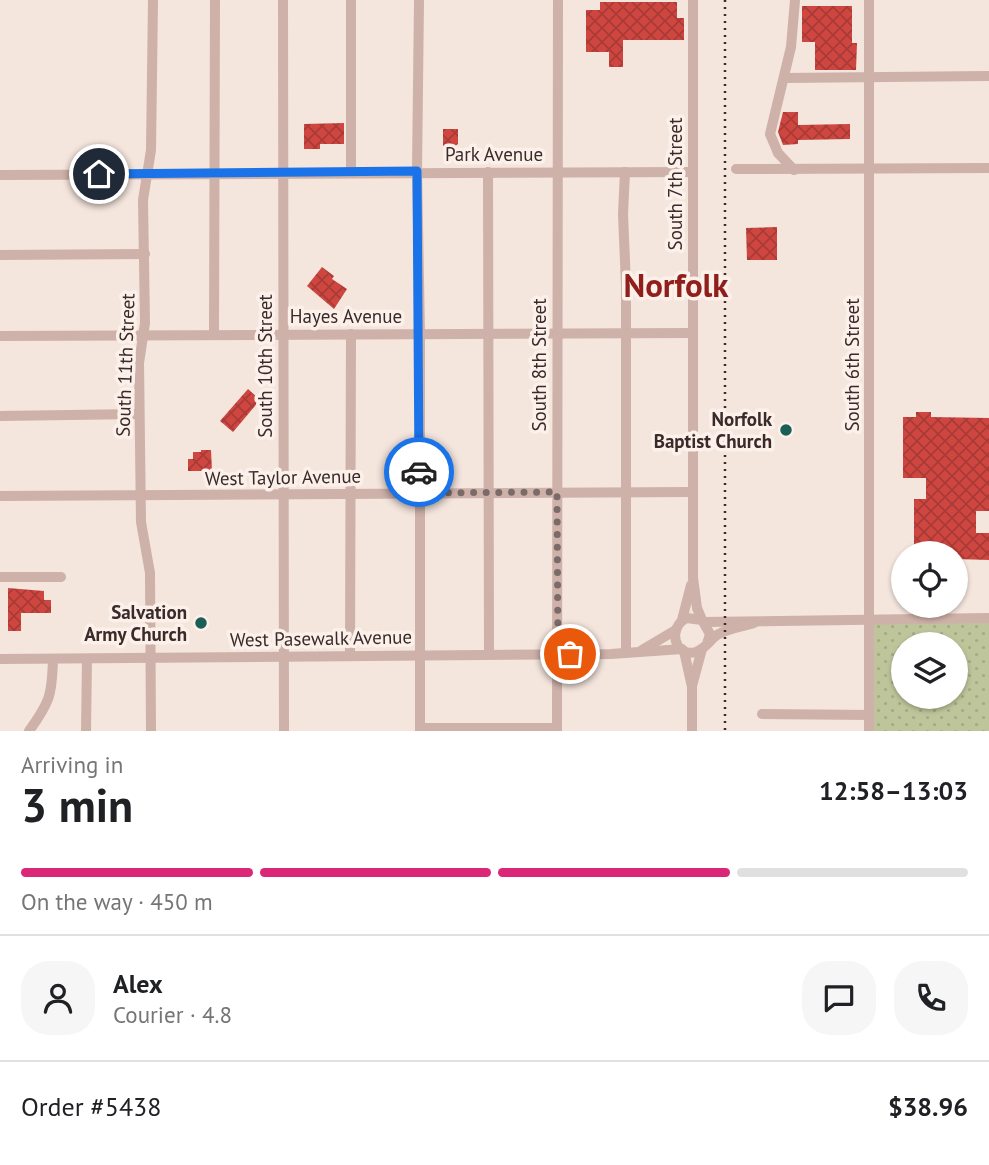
<!DOCTYPE html>
<html lang="en">
<head>
<meta charset="utf-8">
<style>
  :root { --surface:#fff; --page:#f6f6f6; --text:#202124; --muted:#757577; --line:#e0e0e0; --accent:#db2777 }
  body { margin:0; font-family:"PT Sans",sans-serif; background:var(--page); color:var(--text); height:100vh; display:flex; flex-direction:column; font-size:26px; white-space:nowrap }
  * { box-sizing:border-box; margin:0 }
  p { font-size:23px; color:var(--muted) }
  .icon { flex:none; width:38px; height:38px; fill:none; stroke:currentColor; stroke-width:2; stroke-linecap:round; stroke-linejoin:round }
  .map { position:relative; height:731px; overflow:hidden }
  .panel { display:flex; flex-direction:column; background:var(--surface); flex:1 }
  .panel>* { flex:none }
  .fabs { position:absolute; left:891px; top:541px; display:grid; gap:14px }
  .fabs a { display:grid; place-items:center; width:77px; height:77px; border-radius:50%; background:var(--surface); box-shadow:0 2px 5px #0004; font-size:35px }
  .pin { position:absolute; display:grid; place-items:center; width:60px; height:60px; color:#fff; margin:-30px; border:4px solid #fff; border-radius:50%; box-shadow:0 2px 7px #0007 }
  .courier { position:absolute; display:grid; place-items:center; width:70px; height:70px; margin:-35px; border:5px solid #1a73e8; border-radius:50%; background:#fff; color:#222; box-shadow:0 2px 9px #0007 }
  .overview em { font-style:normal; font-weight:700 }
  .overview div { display:flex; flex-direction:column-reverse }
  .overview { display:flex; align-items:center; justify-content:space-between; height:119px; padding:0 21px }
  h1 { font-size:46px; font-weight:700; line-height:52px }
  .bar { display:grid; grid-template-columns:repeat(4,1fr); gap:10px 7px; align-content:center; height:84px; padding:0 21px }
  .bar i { height:9px; border-radius:5px; background:var(--line) }
  .bar .on { background:var(--accent) }
  .bar p { grid-column:span 4 }
  .line { display:flex; align-items:center; gap:18px; padding:0 21px; border-top:2px solid var(--line) }
  .line div { flex:1 }
  .round { display:grid; place-items:center; flex:none; width:74px; height:74px; border-radius:28px; background:var(--page) }
  .map>svg:first-child { display:block }
</style>
</head>
<body>
<div class="map">
<svg width="989" height="731" viewBox="0 0 989 731">
  <defs>
    <pattern id="green-dots" width="8" height="8" patternUnits="userSpaceOnUse" patternTransform="scale(1.75)"><rect width="8" height="8" fill="#bfc59b"/><path d="M2 2h.1M6 6h.1" fill="none" stroke="#a5a986" stroke-width="1.8" stroke-linecap="round"/></pattern>
    <pattern id="building-cross-hatch" width="8" height="8" patternUnits="userSpaceOnUse" patternTransform="scale(1.75)"><rect width="8" height="8" fill="#cf4640"/><path d="M0 0l8 8M0 8l8-8" fill="none" stroke="#a93b36"/></pattern>
  </defs>
  <rect width="100%" height="100%" fill="#f4e5dd"/>
  <path fill="url(#green-dots)" fill-rule="evenodd" d="M989,618V731H869V620ZM903,644H956V696H903Z"/>
  <g fill="url(#building-cross-hatch)">
    <polygon points="600,2 677,2 677,18 684,18 684,40 623,40 623,67 609,67 609,52 586,52 586,10 600,10"/>
    <polygon points="802,6 852,6 852,43 857,43 856,70 815,70 815,42 802,42"/>
    <polygon points="783,112 798,112 798,125 850,124 850,139 798,140 798,144 783,145 778,132"/>
    <polygon points="344,123 344,144 320,144 320,149 304,149 304,124"/>
    <polygon points="443,129 458,129 458,144 455,146 443,146"/>
    <polygon points="777,227 777,260 747,260 746,228"/>
    <polygon points="322,267 334,276 332,279 347,289 334,309 307,286"/>
    <polygon points="248,389 260,400 233,432 220,421"/>
    <polygon points="916,412 931,412 931,417 989,418 989,511 976,511 976,533 989,533 989,560 956,559 956,553 914,553 914,499 926,499 926,478 903,478 903,417 916,417"/>
    <polygon points="201,450 211,450 212,471 188,471 188,459 193,459 193,452 201,452"/>
    <polygon points="8,588 44,591 44,600 51,600 51,613 21,613 21,631 8,631"/>
  </g>
  <g fill="none" stroke-linecap="round" stroke-linejoin="round">
    <g stroke="#ceb1a8" stroke-width="10">
      <polyline points="283,0 284,731"/>
      <polyline points="419,0 417,171 420,333 420,731"/>
      <polyline points="693,0 693,578 697,608 702,620"/>
      <polyline points="869,0 869,731"/>
      <polyline points="784,78 989,76"/>
      <polyline points="736,169 989,168"/>
      <polyline points="794,170 778,153 770,134 791,47 795,0"/>
      <polyline points="351,172 351,0"/>
      <polyline points="488,172 489,654"/>
      <polyline points="625,172 623,214 626,285 626,653"/>
      <polyline points="0,175 693,172"/>
      <polyline points="0,255 145,254"/>
      <polyline points="214,334 215,0"/>
      <polyline points="0,336 692,333"/>
      <polyline points="0,416 139,414"/>
      <polyline points="0,496 692,492"/>
      <polyline points="0,577 61,577"/>
      <polyline points="682,620 691,585"/>
      <polyline points="704,622 989,618"/>
      <path d="M707,644L710,634L702,620L687,618C667,627 674,658 696,652C705,649 710,640 717,635C728,628 742,627 754,623"/>
      <polyline points="642,650 674,631"/>
      <polyline points="684,651 692,687 692,731"/>
      <polyline points="350,655 351,334"/>
      <polyline points="0,659 611,654 682,649"/>
      <polyline points="692,686 702,649"/>
      <polyline points="762,714 869,715"/>
      <polyline points="420,728 557,728"/>
      <path d="M29,731C50,702 52,695 53,659"/>
      <polyline points="86,731 87,659"/>
      <polyline points="151,731 150,573 141,522 139,363 145,323 143,200 151,150 153,0"/>
      <polyline points="557,731 558,0"/>
    </g>
    <polyline stroke="#3a2a29" stroke-width="2.5" stroke-dasharray="2 5" stroke-linecap="butt" points="725,0 725,731"/>
  </g>
  <g fill="none" stroke-linecap="round" stroke-linejoin="round">
    <polyline stroke="#7b6b68" stroke-width="7" stroke-dasharray="0 12.6" points="419,472 419,493 557,492 558,654 570,654"/>
    <polyline stroke="#1a73e8" stroke-width="9" points="99,174 417,171 419,472"/>
  </g>
  <g fill="#1a5f56" stroke="#fbf0ea" stroke-width="2.5">
    <circle cx="786" cy="430" r="7"/>
    <circle cx="201" cy="623" r="7"/>
  </g>
  <g text-anchor="middle" dominant-baseline="central" stroke-width="7" stroke-linejoin="round" paint-order="stroke">
    <g font-size="19" fill="#3a2a29" stroke="#fbf0ea">
      <text x="494" y="154">Park Avenue</text>
      <text transform="translate(675 184) rotate(-90)">South 7th Street</text>
      <text x="346" y="316">Hayes Avenue</text>
      <text transform="translate(125 365) rotate(-88)">South 11th Street</text>
      <text transform="translate(539 365) rotate(-90)">South 8th Street</text>
      <text transform="translate(852 365) rotate(-90)">South 6th Street</text>
      <text transform="translate(265 366) rotate(-90)">South 10th Street</text>
      <text transform="translate(283 477) rotate(-1)">West Taylor Avenue</text>
      <text transform="translate(321 638) rotate(-1)">West Pasewalk Avenue</text>
    </g>
    <g font-size="19" font-weight="bold" fill="#3a2a29" stroke="#fbf0ea" text-anchor="end">
      <text x="772" y="419">Norfolk<tspan x="772" dy="22">Baptist Church</tspan></text>
      <text x="187" y="612">Salvation<tspan x="187" dy="22">Army Church</tspan></text>
    </g>
    <g font-size="33" font-weight="bold" fill="#901f1b" stroke="#fbf0ea">
      <text x="676" y="284">Norfolk</text>
    </g>
  </g>
</svg>
<div class="fabs">
<a><svg class="icon" aria-label="locate" viewBox="0 0 24 24"><circle cx="12" cy="12" r="6"/><path d="M12 2v4M12 18v4M2 12h4M18 12h4"/></svg></a>
<a><svg class="icon" aria-label="layers" viewBox="0 0 24 24"><path d="M12 4l9 5-9 5-9-5zM3 14l9 5 9-5"/></svg></a>
</div>
<div class="pin" style="left:570px;top:654px;background:#ea580c"><svg class="icon" aria-label="bag" viewBox="0 0 24 24"><path d="M5 8h14l-1 12H6zM9 8a3 3 0 0 1 6 0"/></svg></div>
<div class="pin" style="left:99px;top:174px;background:#1f2937"><svg class="icon" aria-label="home" viewBox="0 0 24 24"><path d="M3 11l9-7 9 7M6 9v11h12V9"/></svg></div>
<div class="courier" style="left:419px;top:472px"><svg class="icon" aria-label="car" viewBox="0 0 24 24"><path d="M5 17H2v-5l4-1 3-4h7l3 4 3 1v5h-3M9 17h6M6 11h13"/><circle cx="7" cy="17" r="2"/><circle cx="17" cy="17" r="2"/></svg></div>
</div>
<section class="panel">
<div class="overview"><div><h1>3 min</h1><p>Arriving in</p></div><em>12:58–13:03</em></div>
<div class="bar"><i class="on"></i><i class="on"></i><i class="on"></i><i></i><p>On the way · 450 m</p></div>
<div class="line" style="height:126px"><a class="round"><svg class="icon" aria-label="person" viewBox="0 0 24 24"><circle cx="12" cy="8" r="4"/><path d="M4 21q1-7 8-7t8 7"/></svg></a><div><b>Alex</b><p>Courier · 4.8</p></div><a class="round"><svg class="icon" aria-label="chat" viewBox="0 0 24 24"><path d="M4 5h16v11H9l-5 4z"/></svg></a><a class="round"><svg class="icon" aria-label="phone" viewBox="0 0 24 24"><path d="M5 4h4l2 5-3 2q2 4 5 5l2-3 5 2v4C11 20 4 13 5 4z"/></svg></a></div>
<div class="line" style="height:91px"><div>Order #5438</div><b>$38.96</b></div>
</section>
</body>
</html>
